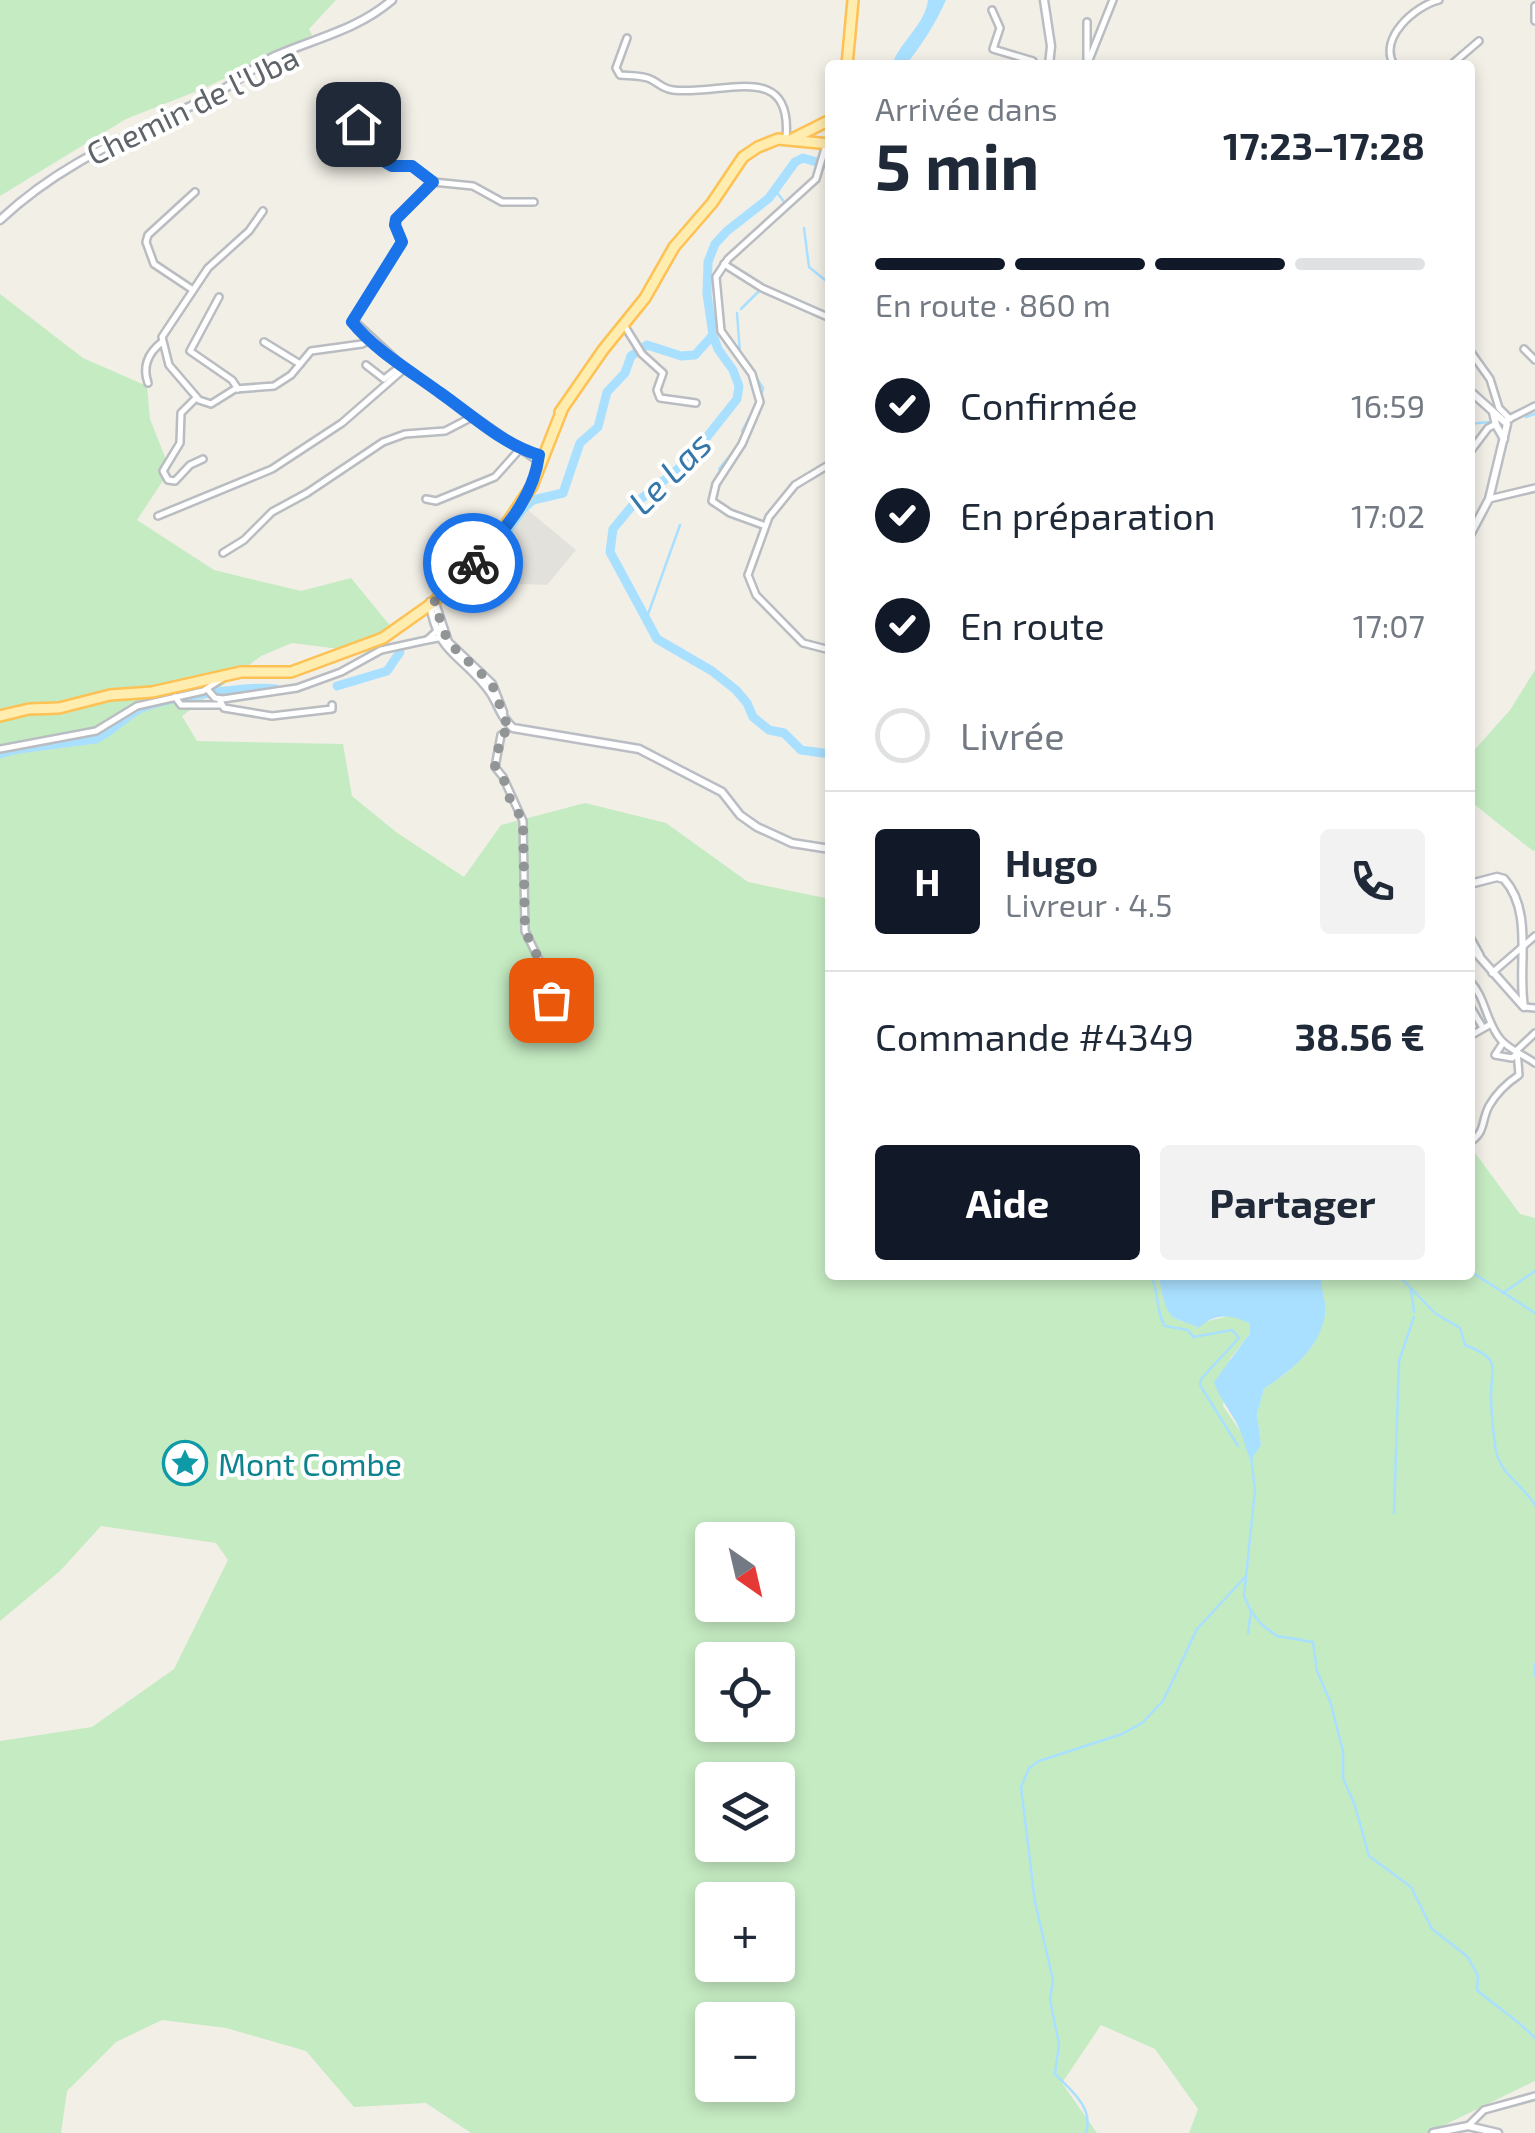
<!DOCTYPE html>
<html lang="fr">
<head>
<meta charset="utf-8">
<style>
  :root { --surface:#fff; --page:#f2f2f3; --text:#1f2937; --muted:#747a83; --line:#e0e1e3; --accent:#111827 }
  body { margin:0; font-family:"Exo 2",sans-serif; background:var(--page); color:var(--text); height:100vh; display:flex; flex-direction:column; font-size:38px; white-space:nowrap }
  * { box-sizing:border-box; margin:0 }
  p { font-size:32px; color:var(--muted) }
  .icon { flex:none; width:55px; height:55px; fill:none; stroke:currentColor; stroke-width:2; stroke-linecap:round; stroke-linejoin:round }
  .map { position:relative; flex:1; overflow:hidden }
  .side { position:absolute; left:825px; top:60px; width:650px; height:1220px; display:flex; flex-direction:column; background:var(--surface); border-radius:10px; box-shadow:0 5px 15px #0003 }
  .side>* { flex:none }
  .needle { width:65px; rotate:146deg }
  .fabs { position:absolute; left:695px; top:1522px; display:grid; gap:20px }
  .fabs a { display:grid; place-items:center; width:100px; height:100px; border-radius:10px; background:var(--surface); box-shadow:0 5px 15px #0003; font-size:50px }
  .pin { position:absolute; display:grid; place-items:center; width:85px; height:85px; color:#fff; margin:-42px; border-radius:20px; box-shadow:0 5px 15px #0006 }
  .courier { position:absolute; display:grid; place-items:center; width:100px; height:100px; margin:-50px; border:8px solid #1a73e8; border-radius:50%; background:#fff; color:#222; box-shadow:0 2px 12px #0007 }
  .headline em { font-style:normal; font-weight:700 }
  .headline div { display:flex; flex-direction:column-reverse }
  .headline { display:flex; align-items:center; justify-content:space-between; height:170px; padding:0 50px }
  h1 { font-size:65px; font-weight:700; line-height:75px }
  .bar { display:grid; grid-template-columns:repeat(4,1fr); gap:15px 10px; align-content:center; height:120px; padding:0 50px }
  .bar i { height:12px; border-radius:8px; background:var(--line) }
  .bar .selected { background:var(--accent) }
  .bar p { grid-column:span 4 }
  .line { display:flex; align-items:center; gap:25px; padding:0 50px; border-top:2px solid var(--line) }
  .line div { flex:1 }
  .round { display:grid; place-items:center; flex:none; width:105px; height:105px; border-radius:10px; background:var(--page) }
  ol { padding:0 50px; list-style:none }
  li { display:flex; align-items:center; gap:30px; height:110px }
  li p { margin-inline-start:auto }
  li .icon { padding:10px; border-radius:50%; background:var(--accent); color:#fff; stroke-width:4 }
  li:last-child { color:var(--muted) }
  li i { width:55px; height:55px; border:5px solid var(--line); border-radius:50% }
  .action { display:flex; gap:20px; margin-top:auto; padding:20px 50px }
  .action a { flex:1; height:115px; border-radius:10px; background:var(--accent); color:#fff; font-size:40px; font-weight:700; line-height:115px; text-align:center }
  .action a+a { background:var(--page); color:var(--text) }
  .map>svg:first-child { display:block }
</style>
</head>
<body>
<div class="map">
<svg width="1535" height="2133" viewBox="0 0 1535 2133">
  <rect width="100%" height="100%" fill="#f2efe7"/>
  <polygon fill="#e3e1db" points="528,510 576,550 547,585 499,583 464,600 468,578 490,558"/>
  <g fill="#c5ebc2" fill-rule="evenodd">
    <polygon points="0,0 336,0 309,29 312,35 205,88 126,119 0,196"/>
    <path d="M0,294L83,358L147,386L150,419L170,470L137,520L214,570L301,591L351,578L392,628L371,653L292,643L261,656L182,716L197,741L343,744L352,796L396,832L464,877L501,825L585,803L666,823L748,882L830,899V1275H1158C1162,1285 1162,1298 1167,1308C1178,1334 1214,1318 1235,1315L1250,1324V1333L1230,1359L1223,1406L1244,1437L1261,1445L1257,1414L1264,1389L1290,1370L1326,1313L1319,1287L1322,1275H1470V1146L1520,1214L1535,1218V2081L1428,2133H1189L1198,2109L1155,2049L1101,2025L1062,2083L1097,2133H471L426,2103L354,2107L306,2051L226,2028L162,2020L116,2042L67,2091L61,2133H0V1741L92,1727L174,1669L228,1560L216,1543L101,1526L60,1571L0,1621ZM712,1540H778V1605H712ZM712,1660H778V1725H712ZM712,1780H778V1845H712ZM712,1900H778V1965H712ZM712,2020H778V2085H712Z"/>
    <polygon points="1535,670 1535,850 1533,851 1470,801 1470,755 1510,710"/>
  </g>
  <g fill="#aae0ff">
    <path d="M928,0H946C935,25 922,44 906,65H892C900,41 925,25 928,0Z"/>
    <path d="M1158,1275H1322C1319,1289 1328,1302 1325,1315C1319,1350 1291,1370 1264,1389L1257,1414L1261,1445L1251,1460C1246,1451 1245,1444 1242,1436C1236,1416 1220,1402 1214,1382L1250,1333V1324C1233,1314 1213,1313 1199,1328C1191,1323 1181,1322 1174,1318C1163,1310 1162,1287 1158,1275Z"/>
  </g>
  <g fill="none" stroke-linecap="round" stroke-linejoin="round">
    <g stroke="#aae0ff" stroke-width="2.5">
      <polyline points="775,190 785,203"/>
      <polyline points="804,228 809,267 830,284"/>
      <polyline points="741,309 760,290"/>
      <polyline points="737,313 740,353"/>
      <polyline points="748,364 763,388 760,400"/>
      <polyline points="1526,417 1535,414"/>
      <polyline points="1470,424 1489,422"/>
      <polyline points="742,431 755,407"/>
      <polyline points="719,469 737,447"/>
      <polyline points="646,620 680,525"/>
      <polyline points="1470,1271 1535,1313"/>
      <path d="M1151,1275C1159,1291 1156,1314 1165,1326L1188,1330L1193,1337L1232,1330L1239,1338L1201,1379L1200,1385L1238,1446"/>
      <path d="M1398,1275L1436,1314L1460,1328L1465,1345C1504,1360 1490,1367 1491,1400C1492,1416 1493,1438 1497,1455C1503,1475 1524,1487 1535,1505"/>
      <polyline points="1411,1289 1414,1312"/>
      <polyline points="1503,1293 1535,1271"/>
      <polyline points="1394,1513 1399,1361 1414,1317"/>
      <path d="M1251,1611L1262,1625L1277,1636L1313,1642L1317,1671L1330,1701L1343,1751V1778L1355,1806L1369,1856L1411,1887L1432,1929L1468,1957L1478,1976L1477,1990C1496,2007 1517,2019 1535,2038"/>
      <polyline points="1248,1633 1251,1611 1244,1596 1255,1490 1251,1457"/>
      <polyline points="1535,1664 1535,1676"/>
      <path d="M1086,2133C1094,2108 1071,2090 1055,2074L1059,2044L1050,2000L1053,1980L1035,1902L1021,1787L1029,1768L1039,1761L1122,1734L1142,1723L1163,1701L1197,1629L1246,1576"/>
    </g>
    <g stroke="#aae0ff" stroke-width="9">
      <polyline points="830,166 803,158 795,162 769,198 727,231 715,244 708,262 707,294 713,335 718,349 733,370 739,386 737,399 688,461 632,506 613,529 610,552 657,639 712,671 736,690 747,703 753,717 769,730 784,733 801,750 830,754"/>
      <polyline points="456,605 463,596 466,577 498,545 523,509 533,500 563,493 580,443 598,427 607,392 625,373 631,356 647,345 681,356 695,355 713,335"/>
      <polyline points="337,686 387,671 400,652"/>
      <path d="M96,739C113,731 126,715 142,708C164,698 254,685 276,689"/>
      <polyline points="0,754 19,749 95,739"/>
    </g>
    <defs>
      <g id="street">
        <polyline points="1535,6 1535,21"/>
        <polyline points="992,10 1000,28 993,49 1033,61 1034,65"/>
        <path d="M627,38L616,68L620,75C630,76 644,75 652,80C660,84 663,89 673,90C722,96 793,59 786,138"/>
        <polyline points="1087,61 1087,22"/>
        <polyline points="1087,65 1113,0"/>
        <path d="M1394,65C1378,38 1415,6 1439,0"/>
        <polyline points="1451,65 1479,41"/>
        <polyline points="355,122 380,159 392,166 411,166 433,182"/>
        <polyline points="534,202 502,202 473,186 433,182 396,219 395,225 402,242 353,320 406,369 535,459 542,455"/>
        <polyline points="263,211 249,231 208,268 162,337 169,365 199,400 211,404 235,389 274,386 291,375 311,351 362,344 370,340"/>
        <polyline points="724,264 762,288 830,318"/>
        <polyline points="193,290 154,264 146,242 148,235 195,192"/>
        <polyline points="219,297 190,351 232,380 238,389"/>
        <polyline points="624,325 642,354 663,373 657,390 660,398 696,403"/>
        <polyline points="264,342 300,364"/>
        <polyline points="1524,349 1535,360"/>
        <polyline points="1470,351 1490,379 1499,408 1510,419"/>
        <polyline points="366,365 384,379 402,365"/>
        <path d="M148,383C142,366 148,353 162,342"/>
        <polyline points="196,398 181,413 180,443 163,471 168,480 175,481 190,465 203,459"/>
        <polyline points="1507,420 1535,406"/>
        <polyline points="1470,452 1488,428 1496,424"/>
        <polyline points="830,464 795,485 769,517 748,575 756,595 803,643 830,650"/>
        <polyline points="426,499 436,501 495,477 520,449"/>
        <polyline points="1489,499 1535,488"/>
        <polyline points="158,516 272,469 342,423 405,368"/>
        <polyline points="763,525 730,513 712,501 716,484 742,444 760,402 752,374 721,331 716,277 728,259 816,179 826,145"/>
        <polyline points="223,553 244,540 272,512 307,493 383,442 405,434 445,431 472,417"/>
        <polyline points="440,628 427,640 444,637"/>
        <polyline points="207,689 215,698 223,699 297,688 341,672 381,650 427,640"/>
        <polyline points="175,697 181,705 221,705"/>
        <polyline points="219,699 224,708 272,716 332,709 332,705"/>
        <polyline points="501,735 495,767 503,777 523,821 525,931 546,974 551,1000"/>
        <polyline points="0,749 96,731 137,706 203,691 226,676"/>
        <polyline points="1470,937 1480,955"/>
        <polyline points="1492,973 1535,936"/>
        <path d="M1470,981C1486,998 1486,1023 1501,1040C1510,1050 1524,1055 1535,1063"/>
        <polyline points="1470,1006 1483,1028"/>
        <polyline points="1524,1007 1535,1008"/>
        <polyline points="1470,1036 1491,1024"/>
        <polyline points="1503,1043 1495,1055 1512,1058 1518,1053"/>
        <polyline points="1517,1050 1535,1033"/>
        <path d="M1470,1142C1486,1132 1481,1121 1489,1106C1497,1092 1507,1083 1519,1075L1517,1050"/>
        <polyline points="1468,2126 1484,2110 1535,2096"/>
      </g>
      <g id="secondary">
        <polyline points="1044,0 1051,46 1049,65"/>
        <path d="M0,220C67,157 138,134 217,93C237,82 255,66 275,56C316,38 357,30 392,0"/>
        <polyline points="1470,391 1507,424 1489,499 1470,535"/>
        <polyline points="1493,412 1496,425 1504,439"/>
        <polyline points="430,602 435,603 448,642 492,684 503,712"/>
        <path d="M430,604C438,654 460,653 487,688C498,701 499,716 513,728L639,749L722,792L740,815L757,827L792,843L830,849"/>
        <path d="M1470,884L1497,877L1504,879C1534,912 1517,967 1524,1007"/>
        <polyline points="1470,946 1523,1006"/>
        <polyline points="1433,2133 1468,2126 1498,2133"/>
      </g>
      <g id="primary">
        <polyline points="847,65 853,0"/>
        <polyline points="794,138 830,120"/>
        <polyline points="560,412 603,350 645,298 674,247 712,203 743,157 758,147 778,139 830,144"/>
        <polyline points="0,716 29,709 59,708 110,695 152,692 241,672 291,672 383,638 434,602 503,529 532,486 562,410"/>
      </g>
    </defs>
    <use href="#street" stroke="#b9bdc1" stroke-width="10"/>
    <use href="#secondary" stroke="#babec4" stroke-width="11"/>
    <use href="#primary" stroke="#fec153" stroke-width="14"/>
    <use href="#street" stroke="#fff" stroke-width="5"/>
    <use href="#secondary" stroke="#fff" stroke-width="6"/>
    <use href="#primary" stroke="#ffecaf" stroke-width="9"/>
  </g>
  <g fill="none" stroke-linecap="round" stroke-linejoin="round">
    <polyline stroke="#929595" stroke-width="10" stroke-dasharray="0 18" points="473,563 434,602 448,642 492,684 506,722 512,728 501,735 495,767 503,777 509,797 523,821 525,931 546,974 551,1000"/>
    <path stroke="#1a73e8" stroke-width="12" d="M358,124L380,159L392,166H412L433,182L396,219L395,225L402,242L352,322C376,351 409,370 439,392C472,415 502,444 539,455C534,497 503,533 473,563"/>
  </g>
  <defs>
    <symbol id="sight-ring" viewBox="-11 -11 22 22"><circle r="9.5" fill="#fff" stroke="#0f9aa8" stroke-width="1.5"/><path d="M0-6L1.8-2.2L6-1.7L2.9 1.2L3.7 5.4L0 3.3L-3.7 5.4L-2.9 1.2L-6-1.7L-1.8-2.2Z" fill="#0f9aa8"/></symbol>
  </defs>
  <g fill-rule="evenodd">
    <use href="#sight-ring" x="160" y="1438" width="50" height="50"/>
  </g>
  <g text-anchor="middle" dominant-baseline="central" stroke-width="8" stroke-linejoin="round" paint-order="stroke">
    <g font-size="32" fill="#5e6469" stroke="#fff">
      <text transform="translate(192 104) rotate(-26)">Chemin de l'Uba</text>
    </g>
    <g font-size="32" fill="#0d838f" stroke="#fff" text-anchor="start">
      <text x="218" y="1463">Mont Combe</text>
    </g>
    <g font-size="35" font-style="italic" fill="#3677a9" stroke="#fff">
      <text transform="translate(669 472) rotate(-45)">Le Las</text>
    </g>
  </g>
</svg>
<div class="fabs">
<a><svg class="needle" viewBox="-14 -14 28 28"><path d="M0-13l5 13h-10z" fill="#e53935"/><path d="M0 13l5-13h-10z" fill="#747a83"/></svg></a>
<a><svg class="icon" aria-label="locate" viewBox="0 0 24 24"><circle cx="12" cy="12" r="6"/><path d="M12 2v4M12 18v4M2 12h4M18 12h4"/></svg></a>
<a><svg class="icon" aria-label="layers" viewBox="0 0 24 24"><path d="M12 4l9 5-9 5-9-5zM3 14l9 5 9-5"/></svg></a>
<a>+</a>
<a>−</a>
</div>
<div class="pin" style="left:551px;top:1000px;background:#ea580c"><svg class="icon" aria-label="bag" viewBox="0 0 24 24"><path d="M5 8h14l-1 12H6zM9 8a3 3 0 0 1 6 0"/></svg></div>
<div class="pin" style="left:358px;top:124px;background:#1f2937"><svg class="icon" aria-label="home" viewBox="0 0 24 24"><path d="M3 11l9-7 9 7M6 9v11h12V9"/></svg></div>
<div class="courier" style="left:473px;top:563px"><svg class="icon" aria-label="bike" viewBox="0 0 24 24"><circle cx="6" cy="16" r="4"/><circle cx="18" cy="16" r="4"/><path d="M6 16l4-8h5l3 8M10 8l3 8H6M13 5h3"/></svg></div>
<section class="side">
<div class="headline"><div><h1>5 min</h1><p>Arrivée dans</p></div><em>17:23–17:28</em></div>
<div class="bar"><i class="selected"></i><i class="selected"></i><i class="selected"></i><i></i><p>En route · 860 m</p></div>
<ol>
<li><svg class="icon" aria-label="check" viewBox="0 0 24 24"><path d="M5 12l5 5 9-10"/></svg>Confirmée<p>16:59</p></li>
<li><svg class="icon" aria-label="check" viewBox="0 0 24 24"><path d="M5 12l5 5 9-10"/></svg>En préparation<p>17:02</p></li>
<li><svg class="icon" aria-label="check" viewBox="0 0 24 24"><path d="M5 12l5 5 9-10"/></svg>En route<p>17:07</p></li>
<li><i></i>Livrée</li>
</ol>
<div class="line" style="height:180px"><b class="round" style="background:var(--accent);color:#fff">H</b><div><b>Hugo</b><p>Livreur · 4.5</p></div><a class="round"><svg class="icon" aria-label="phone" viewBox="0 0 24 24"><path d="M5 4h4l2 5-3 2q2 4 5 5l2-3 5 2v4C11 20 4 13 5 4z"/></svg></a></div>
<div class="line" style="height:130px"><div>Commande #4349</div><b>38.56 €</b></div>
<div class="action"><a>Aide</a><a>Partager</a></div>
</section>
</div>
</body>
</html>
